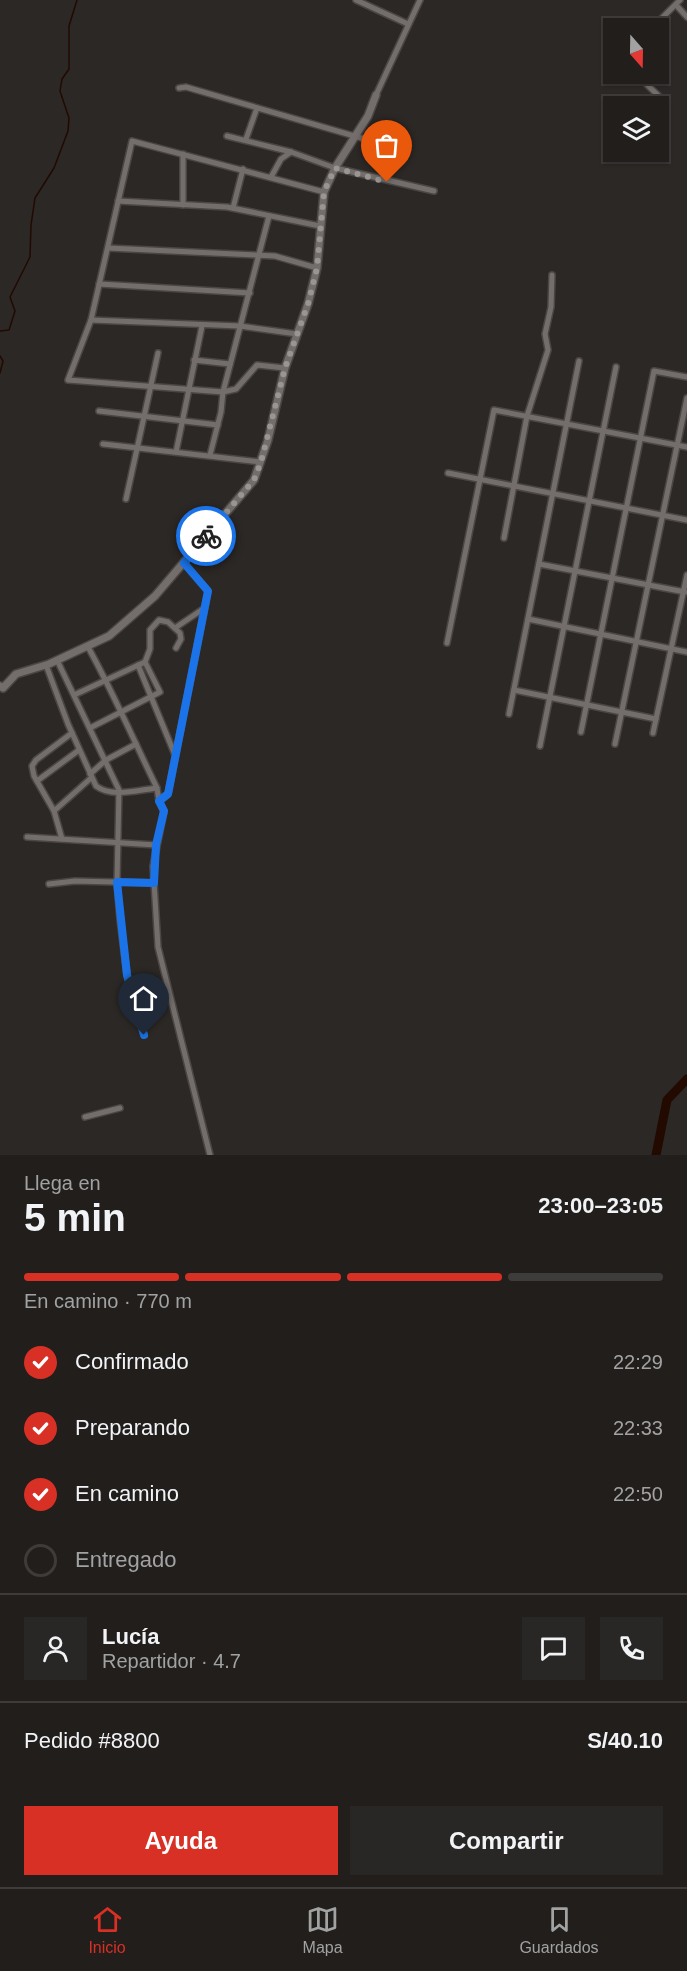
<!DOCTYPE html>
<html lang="es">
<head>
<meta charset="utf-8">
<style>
  :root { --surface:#211e1c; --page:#292725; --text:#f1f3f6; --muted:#a2a2a3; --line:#3e3c3b; --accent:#d93025 }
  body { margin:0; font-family:Arial,sans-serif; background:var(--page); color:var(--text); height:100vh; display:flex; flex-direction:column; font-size:22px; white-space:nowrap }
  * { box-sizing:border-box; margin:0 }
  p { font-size:20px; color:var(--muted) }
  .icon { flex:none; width:33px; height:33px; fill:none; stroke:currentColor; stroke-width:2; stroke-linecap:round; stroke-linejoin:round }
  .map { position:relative; height:1155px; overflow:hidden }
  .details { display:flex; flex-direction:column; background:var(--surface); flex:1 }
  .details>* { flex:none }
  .needle { width:39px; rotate:160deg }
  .tools { position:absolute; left:603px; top:18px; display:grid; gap:12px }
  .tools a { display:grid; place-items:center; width:66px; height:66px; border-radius:0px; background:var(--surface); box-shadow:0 2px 4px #0004,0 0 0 2px var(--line); font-size:30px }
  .pin { position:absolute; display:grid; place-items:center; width:51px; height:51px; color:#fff; margin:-62px -26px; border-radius:50% 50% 50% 0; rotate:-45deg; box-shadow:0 0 6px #0007 }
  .pin .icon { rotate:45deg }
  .courier { position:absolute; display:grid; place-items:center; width:60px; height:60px; margin:-30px; border:4px solid #1a73e8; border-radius:50%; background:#fff; color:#222; box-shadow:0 2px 8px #0007 }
  .headline em { font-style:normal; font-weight:700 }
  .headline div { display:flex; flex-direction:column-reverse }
  .headline { display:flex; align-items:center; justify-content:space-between; height:102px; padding:0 24px }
  h1 { font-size:39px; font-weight:700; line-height:45px }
  .bar { display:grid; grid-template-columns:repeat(4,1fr); gap:9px 6px; align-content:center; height:72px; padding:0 24px }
  .bar i { height:8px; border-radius:4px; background:var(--line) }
  .bar .current { background:var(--accent) }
  .bar p { grid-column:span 4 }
  .line { display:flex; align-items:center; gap:15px; padding:0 24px; border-top:2px solid var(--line) }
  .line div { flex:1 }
  .round { display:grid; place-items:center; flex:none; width:63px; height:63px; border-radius:0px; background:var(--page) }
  ol { padding:0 24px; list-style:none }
  li { display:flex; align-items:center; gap:18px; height:66px }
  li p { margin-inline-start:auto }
  li .icon { padding:6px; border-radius:50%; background:var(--accent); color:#fff; stroke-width:4 }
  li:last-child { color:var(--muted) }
  li i { width:33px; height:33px; border:3px solid var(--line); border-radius:50% }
  .button { display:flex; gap:12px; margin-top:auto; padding:12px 24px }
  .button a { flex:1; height:69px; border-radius:0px; background:var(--accent); color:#fff; font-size:24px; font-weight:700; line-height:69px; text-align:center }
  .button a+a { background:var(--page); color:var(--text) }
  .tabs { display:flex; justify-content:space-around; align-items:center; height:84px; border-top:2px solid var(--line); background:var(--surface); font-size:16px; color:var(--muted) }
  .tabs a { display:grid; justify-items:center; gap:3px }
  .tabs .current { color:var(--accent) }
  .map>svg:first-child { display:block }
</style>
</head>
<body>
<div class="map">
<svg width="687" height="1155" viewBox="0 0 687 1155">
  <rect width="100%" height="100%" fill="#2c2825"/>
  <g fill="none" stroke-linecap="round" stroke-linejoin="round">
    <g stroke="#220a00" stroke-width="1.5">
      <polyline points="0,331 9,330 15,311 10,297 30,257 31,225 35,198 54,168 68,131 69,118 60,91 62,79 69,69 69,26 77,0"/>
      <polyline points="0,356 3,361 0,373"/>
    </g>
    <polyline stroke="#220a00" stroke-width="9" points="656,1155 667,1100 687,1079"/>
    <defs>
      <g id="minor">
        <polyline points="356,0 408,24"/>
        <polyline points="676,5 687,17"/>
        <polyline points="652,28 680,0"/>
        <polyline points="636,74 667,104"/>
        <polyline points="179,88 186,87 399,149"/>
        <polyline points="376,95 420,0"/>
        <polyline points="227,136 291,152 335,168 434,191"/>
        <polyline points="246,139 257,108"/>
        <polyline points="271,177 281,159 291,152"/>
        <polyline points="118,201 227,207 320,226"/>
        <polyline points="183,205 183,154"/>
        <polyline points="233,208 243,169"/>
        <polyline points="108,248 275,256 317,268"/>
        <polyline points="99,284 250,293"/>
        <polyline points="91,320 240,326 297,334"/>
        <polyline points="194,360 230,364"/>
        <polyline points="285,368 257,365 236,389 223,392 68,380 91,320 132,141 324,192"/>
        <polyline points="99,411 218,425"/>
        <polyline points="103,444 261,462"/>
        <polyline points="176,452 202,326"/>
        <polyline points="210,455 221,412 223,392 269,216"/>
        <polyline points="448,473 687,520"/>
        <polyline points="126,499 158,353"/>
        <polyline points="504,538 527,416 548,350 545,334 551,307 552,275"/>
        <polyline points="184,563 208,591 168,794 159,801 164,811 153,866 158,947 210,1155"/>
        <polyline points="539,564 685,592"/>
        <polyline points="528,619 687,652"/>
        <polyline points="175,628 203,609"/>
        <polyline points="447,643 494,410 687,447"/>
        <path d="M88,647C113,692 134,741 157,788L159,801"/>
        <polyline points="57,660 119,790 117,882 120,919 127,975 144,1035"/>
        <polyline points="145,662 150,649 150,630 159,620 168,622 180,633 181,639 176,648"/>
        <path d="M46,665L68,724L96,786C112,798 138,790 157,788"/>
        <polyline points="138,665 175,755"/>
        <polyline points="514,690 656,719"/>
        <polyline points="74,695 145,662 160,692 90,728"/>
        <polyline points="509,714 579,361"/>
        <polyline points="581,732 654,371 687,377"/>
        <polyline points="653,733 687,575"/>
        <polyline points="615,744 687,398"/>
        <polyline points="540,746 616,367"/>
        <polyline points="90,774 106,760 136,744"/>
        <polyline points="37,781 79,750"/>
        <polyline points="54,811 91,778"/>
        <polyline points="27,837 156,845"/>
        <polyline points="62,839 54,811 34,776 32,766 36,760 72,733"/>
        <polyline points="49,884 75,881 154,883"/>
        <polyline points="85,1117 120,1108"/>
      </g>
      <polyline id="tertiary" points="0,686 3,688 16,674 49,664 109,636 155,596 254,480 268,440 285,368 308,304 317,268 324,192 335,168 368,116 376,95"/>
    </defs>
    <use href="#minor" stroke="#4a4644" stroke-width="8"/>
    <use href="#tertiary" stroke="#4a4644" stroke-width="10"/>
    <use href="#minor" stroke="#736e6b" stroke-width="5"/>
    <use href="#tertiary" stroke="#736e6b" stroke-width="7"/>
  </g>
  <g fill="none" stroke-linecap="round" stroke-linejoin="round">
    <polyline stroke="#999593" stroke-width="6" stroke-dasharray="0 10.8" points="206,536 254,480 261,462 285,368 308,304 317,268 324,192 335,168 387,182"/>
    <polyline stroke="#1a73e8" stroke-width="8" points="144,1035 127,975 117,882 154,883 156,845 164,811 159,801 168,794 208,591 184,563 206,536"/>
  </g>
</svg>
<div class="tools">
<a><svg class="needle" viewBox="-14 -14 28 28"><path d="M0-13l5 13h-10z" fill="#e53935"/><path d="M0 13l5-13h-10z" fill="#a2a2a3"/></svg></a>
<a><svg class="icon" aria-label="layers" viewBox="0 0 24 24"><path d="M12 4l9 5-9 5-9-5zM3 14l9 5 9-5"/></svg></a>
</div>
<div class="pin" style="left:387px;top:182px;background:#ea580c"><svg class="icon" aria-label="bag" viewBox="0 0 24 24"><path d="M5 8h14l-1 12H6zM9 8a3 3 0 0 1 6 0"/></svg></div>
<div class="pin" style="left:144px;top:1035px;background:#1f2937"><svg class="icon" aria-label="home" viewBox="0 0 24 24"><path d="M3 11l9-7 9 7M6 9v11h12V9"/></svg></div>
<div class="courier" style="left:206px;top:536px"><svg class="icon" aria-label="bike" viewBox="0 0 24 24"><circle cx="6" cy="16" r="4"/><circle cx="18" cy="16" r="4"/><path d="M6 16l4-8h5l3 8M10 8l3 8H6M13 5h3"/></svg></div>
</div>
<section class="details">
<div class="headline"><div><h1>5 min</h1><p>Llega en</p></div><em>23:00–23:05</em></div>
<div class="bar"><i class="current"></i><i class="current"></i><i class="current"></i><i></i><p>En camino · 770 m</p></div>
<ol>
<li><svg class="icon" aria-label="check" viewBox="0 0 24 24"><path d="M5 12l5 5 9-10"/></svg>Confirmado<p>22:29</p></li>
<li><svg class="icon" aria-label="check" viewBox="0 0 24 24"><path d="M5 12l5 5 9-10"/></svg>Preparando<p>22:33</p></li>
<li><svg class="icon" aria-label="check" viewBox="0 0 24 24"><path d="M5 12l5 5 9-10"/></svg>En camino<p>22:50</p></li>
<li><i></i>Entregado</li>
</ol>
<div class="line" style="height:108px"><a class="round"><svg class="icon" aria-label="person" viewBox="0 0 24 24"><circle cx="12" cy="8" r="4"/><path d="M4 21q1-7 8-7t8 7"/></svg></a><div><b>Lucía</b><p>Repartidor · 4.7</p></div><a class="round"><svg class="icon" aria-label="chat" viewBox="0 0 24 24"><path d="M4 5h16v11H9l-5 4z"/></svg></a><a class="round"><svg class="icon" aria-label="phone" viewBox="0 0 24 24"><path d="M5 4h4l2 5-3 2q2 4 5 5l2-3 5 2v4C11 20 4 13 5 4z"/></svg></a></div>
<div class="line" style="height:78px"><div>Pedido #8800</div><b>S/40.10</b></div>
<div class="button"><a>Ayuda</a><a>Compartir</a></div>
</section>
<nav class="tabs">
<a class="current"><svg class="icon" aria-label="home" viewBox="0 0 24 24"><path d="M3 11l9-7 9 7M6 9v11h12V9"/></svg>Inicio</a>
<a><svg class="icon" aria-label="map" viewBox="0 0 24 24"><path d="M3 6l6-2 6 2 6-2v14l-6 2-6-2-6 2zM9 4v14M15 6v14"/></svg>Mapa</a>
<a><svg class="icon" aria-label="saved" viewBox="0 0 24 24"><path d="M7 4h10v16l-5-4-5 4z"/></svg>Guardados</a>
</nav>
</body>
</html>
